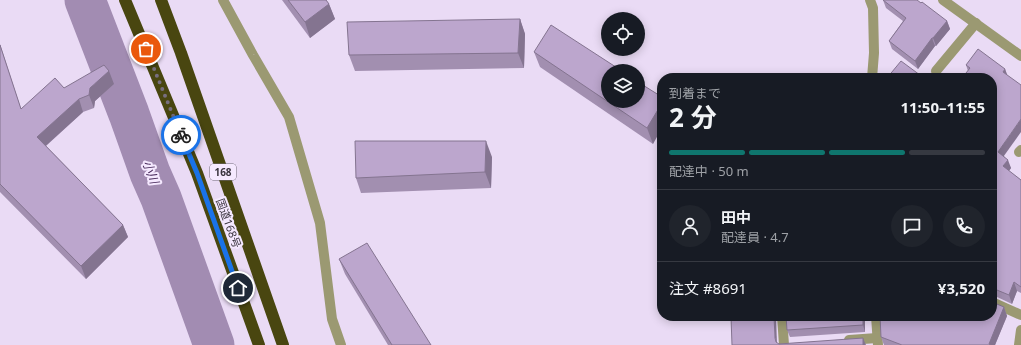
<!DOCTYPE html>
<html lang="ja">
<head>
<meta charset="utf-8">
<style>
  :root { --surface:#171b24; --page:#20242c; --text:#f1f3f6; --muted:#9ea1a6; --line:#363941; --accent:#0f766e }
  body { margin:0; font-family:"Noto Sans","Noto Sans JP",sans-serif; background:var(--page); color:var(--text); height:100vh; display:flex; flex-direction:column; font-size:15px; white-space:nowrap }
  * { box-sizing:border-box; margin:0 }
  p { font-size:13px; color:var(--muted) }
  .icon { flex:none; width:22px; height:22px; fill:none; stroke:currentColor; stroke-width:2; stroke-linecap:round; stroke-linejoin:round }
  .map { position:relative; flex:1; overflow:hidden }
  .panel { position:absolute; left:657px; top:73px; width:340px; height:248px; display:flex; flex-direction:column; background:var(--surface); border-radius:16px; box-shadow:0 2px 10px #0003 }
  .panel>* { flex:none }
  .controls { position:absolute; left:601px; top:12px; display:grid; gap:8px }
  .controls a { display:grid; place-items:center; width:44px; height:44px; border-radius:50%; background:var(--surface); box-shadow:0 2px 10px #0003; font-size:20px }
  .pin { position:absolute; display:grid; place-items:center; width:34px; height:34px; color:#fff; margin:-17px; border:2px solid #fff; border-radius:50%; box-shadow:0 1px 4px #0007 }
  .courier { position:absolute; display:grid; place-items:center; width:40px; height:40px; margin:-20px; border:3px solid #1a73e8; border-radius:50%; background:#fff; color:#222; box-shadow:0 1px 5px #0007 }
  .overview em { font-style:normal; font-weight:700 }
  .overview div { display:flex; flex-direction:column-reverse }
  .overview { display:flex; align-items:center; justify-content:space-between; height:68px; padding:0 12px }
  h1 { font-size:26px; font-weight:700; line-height:30px }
  .bar { display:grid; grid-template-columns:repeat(4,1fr); gap:6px 4px; align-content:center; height:48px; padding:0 12px }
  .bar i { height:5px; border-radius:3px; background:var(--line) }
  .bar .active { background:var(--accent) }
  .bar p { grid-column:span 4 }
  .line { display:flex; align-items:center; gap:10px; padding:0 12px; border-top:1px solid var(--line) }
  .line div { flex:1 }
  .round { display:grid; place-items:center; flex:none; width:42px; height:42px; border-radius:21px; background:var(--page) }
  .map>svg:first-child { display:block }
</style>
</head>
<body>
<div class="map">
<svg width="1021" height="345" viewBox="0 0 1021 345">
  <rect width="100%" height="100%" fill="#eadbf5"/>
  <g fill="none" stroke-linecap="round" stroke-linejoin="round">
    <polyline stroke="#a28cb2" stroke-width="41" points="85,0 129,114 150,173 161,198 214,345"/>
    <g stroke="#9b9972" stroke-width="10">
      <polyline points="223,0 253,55 289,117 320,223 332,319 341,345"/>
      <polyline points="870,0 873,8 874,53 872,78"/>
      <polyline points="943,0 1021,56"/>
      <polyline points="936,71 976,23"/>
      <polyline points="1019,152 1021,150"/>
      <polyline points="992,302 1021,315"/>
      <polyline points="782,316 784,345"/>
      <polyline points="876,316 878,345"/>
      <polyline points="849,340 877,338"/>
      <polyline points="1019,345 1021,330"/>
    </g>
    <g stroke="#494610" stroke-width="12">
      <polyline points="125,0 197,173 259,345"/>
      <polyline points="161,0 181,53 283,345"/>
    </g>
  </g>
  <g fill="#a28fb0">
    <polygon points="282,0 326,0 329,4 335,19 310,38"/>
    <polygon points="883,0 947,21 950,29 936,46 935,46 918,69 892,49 889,41 903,21 886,8"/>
    <polygon points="520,19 525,34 524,68 355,71 349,55"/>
    <polygon points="0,44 21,109 64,88 114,84 95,101 94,108 83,112 46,146 123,225 128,237 86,279 0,192"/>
    <polygon points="534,52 662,97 653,144 540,67"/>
    <polygon points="966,65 1005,69 1007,75 1004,156 1011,168 1009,171 1021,180 1021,293 1017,291 1012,304 995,296 992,296 992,78 968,71"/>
    <polygon points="492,157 491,188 361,193 356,178"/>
    <polygon points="339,259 431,345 388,345 345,274"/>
    <polygon points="1004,307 1007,316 995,345 884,345 881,337"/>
    <polygon points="865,316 865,332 790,337 787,330"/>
  </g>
  <g fill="#847490">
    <polygon points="329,4 335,19 310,38 305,22"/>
    <polygon points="520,19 525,34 524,68 518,53"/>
    <polygon points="947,21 950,29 936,46 933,38"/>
    <polygon points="932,38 935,46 918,69 915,61"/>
    <polygon points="1005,69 1008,77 1003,72"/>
    <polygon points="109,71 114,84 95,101 94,108 89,95 90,88"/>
    <polygon points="79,99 83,112 41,150 37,137"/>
    <polygon points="662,103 662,128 653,144 647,128"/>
    <polygon points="1021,119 1021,132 1001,160 998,152"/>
    <polygon points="486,141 492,157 491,188 485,172"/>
    <polygon points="1008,160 1011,168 1006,175 1003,166"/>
    <polygon points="123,225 128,237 86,279 81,266"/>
    <polygon points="1014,282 1017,291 1012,304 1009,295"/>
    <polygon points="1004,307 1007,316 995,345 989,345 989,344"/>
    <polygon points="774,316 776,316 777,345 775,338"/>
    <polygon points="863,316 865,316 865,332 863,325"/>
    <polygon points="863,338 866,345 863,345"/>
  </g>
  <g fill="#bca6cd" stroke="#847490">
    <polygon points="288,0 326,0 329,4 305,22"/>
    <polygon points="883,0 917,0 921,3 922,2 947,21 933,38 932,38 915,61 889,41 906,18"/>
    <polygon points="520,19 518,53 349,55 347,22"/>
    <polygon points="551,25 622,71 608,71 608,101 638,101 638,82 662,97 662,103 647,128 534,52"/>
    <polygon points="0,45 21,109 55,78 64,88 104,65 109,71 90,88 89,95 79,99 37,137 123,225 81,266 0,184"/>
    <polygon points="978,49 1005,69 1003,72 1021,85 1021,119 998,152 1008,160 1003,166 1021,180 1021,287 1014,282 1009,295 992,288 992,78 962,78 970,68 966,65"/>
    <polygon points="901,61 924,78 887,78"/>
    <polygon points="355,141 486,141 485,172 356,178"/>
    <polygon points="367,243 431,345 392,345 339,259"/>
    <polygon points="992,302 1004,307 989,344 991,345 902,345 881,337 880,316 992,316"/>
    <polygon points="732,316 774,316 775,338 776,342 779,344 863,338 863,345 732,345 731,317 732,317"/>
    <polygon points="786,316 863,316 863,325 787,330"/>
  </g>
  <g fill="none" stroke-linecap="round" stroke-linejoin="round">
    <polyline stroke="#776e7e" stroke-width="4" stroke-dasharray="0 7.2" points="146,49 181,135"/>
    <polyline stroke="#1a73e8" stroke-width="5" points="181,135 197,173 238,288"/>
  </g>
  <g text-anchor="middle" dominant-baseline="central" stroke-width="4" stroke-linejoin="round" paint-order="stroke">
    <rect fill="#f5e9ff" stroke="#716a78" stroke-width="1" x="210" y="164" width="26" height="16" rx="3"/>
    <g font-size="10" font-weight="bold" fill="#39333e">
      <text x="223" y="172">168</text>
    </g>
    <g font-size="11" fill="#39333e" stroke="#f5e9ff">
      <text transform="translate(229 223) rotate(70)">国道168号</text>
    </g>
    <g font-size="12" font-style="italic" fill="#422456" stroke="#f5e9ff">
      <text transform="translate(151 172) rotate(69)">小川</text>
    </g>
  </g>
</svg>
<div class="controls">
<a><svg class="icon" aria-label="locate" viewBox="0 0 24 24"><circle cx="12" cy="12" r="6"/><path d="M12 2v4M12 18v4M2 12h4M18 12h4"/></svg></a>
<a><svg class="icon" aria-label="layers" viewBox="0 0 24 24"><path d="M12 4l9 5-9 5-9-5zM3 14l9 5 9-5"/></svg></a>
</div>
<div class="pin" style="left:146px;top:49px;background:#ea580c"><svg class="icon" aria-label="bag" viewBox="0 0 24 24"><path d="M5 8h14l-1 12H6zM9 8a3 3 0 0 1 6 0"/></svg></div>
<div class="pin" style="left:238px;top:288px;background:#1f2937"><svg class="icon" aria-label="home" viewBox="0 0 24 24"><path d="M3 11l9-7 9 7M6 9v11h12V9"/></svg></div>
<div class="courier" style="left:181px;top:135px"><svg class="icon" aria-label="bike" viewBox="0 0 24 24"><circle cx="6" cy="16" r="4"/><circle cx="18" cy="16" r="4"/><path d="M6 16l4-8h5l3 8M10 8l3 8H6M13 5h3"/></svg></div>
<section class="panel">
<div class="overview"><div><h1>2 分</h1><p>到着まで</p></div><em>11:50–11:55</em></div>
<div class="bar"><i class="active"></i><i class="active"></i><i class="active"></i><i></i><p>配達中 · 50 m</p></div>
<div class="line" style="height:72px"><a class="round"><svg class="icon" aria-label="person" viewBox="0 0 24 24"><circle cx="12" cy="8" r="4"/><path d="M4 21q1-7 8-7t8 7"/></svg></a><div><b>田中</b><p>配達員 · 4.7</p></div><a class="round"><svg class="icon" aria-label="chat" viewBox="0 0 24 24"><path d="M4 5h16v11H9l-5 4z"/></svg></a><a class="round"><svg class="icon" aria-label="phone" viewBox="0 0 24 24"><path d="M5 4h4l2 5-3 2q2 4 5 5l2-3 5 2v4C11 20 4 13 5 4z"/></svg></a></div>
<div class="line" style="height:52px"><div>注文 #8691</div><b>¥3,520</b></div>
</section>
</div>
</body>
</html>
